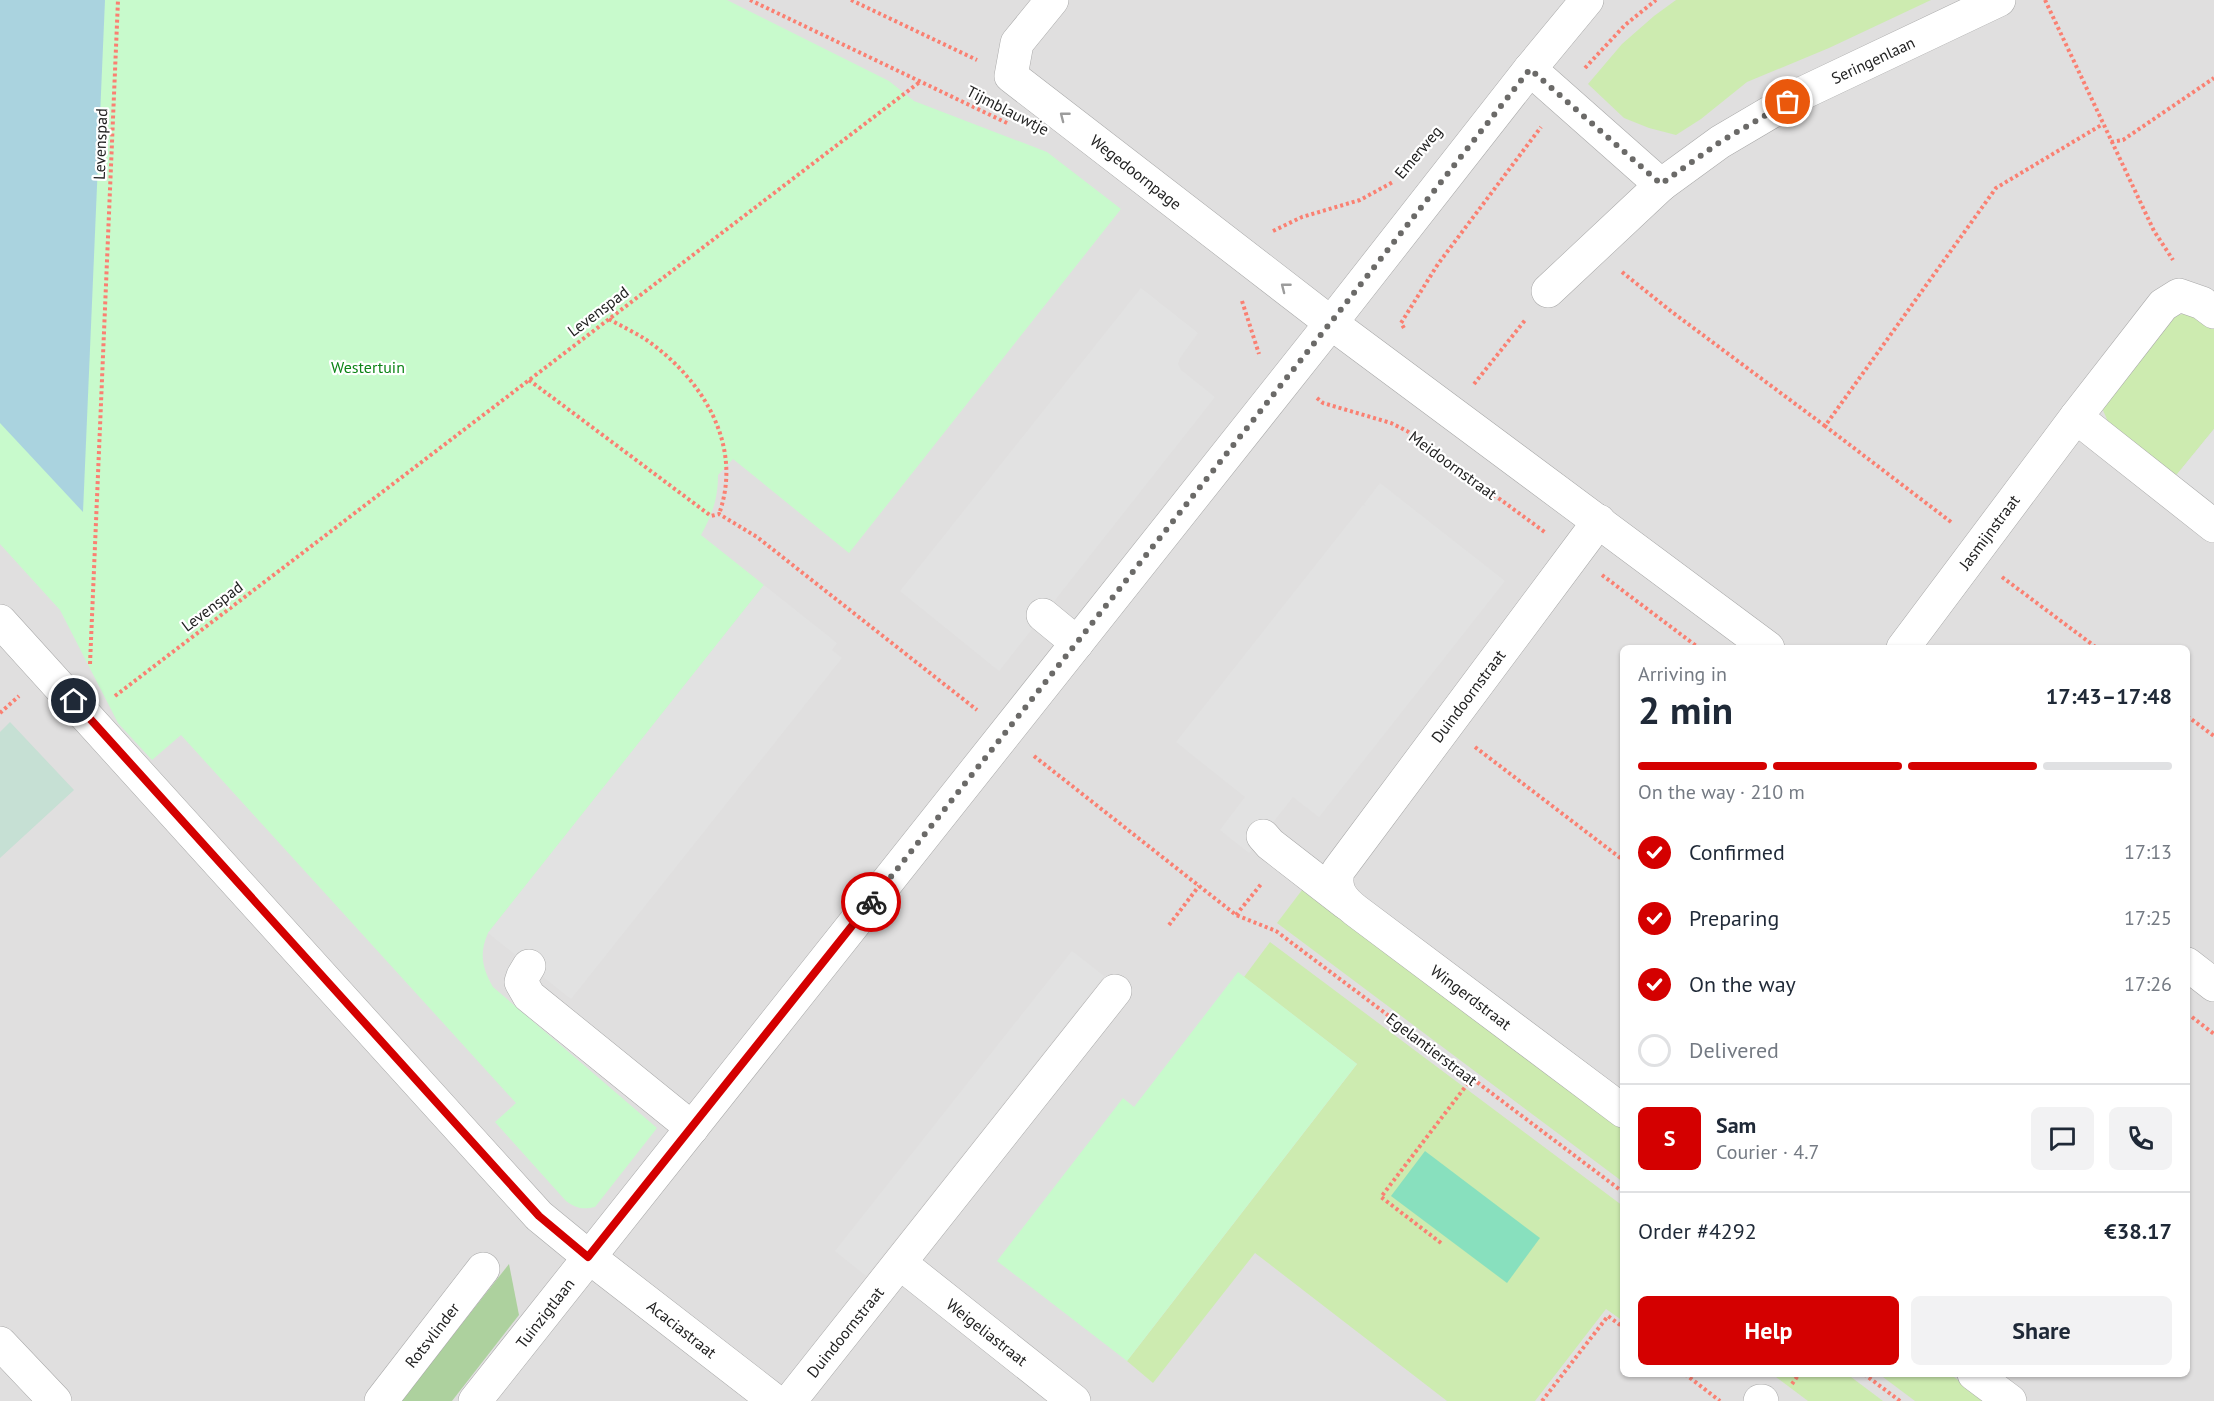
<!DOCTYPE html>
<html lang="en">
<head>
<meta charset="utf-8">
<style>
  :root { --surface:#fff; --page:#f2f2f3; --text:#1f2937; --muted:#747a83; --line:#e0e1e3; --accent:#d40000 }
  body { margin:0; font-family:"PT Sans",sans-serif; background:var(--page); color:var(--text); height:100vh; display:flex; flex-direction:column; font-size:22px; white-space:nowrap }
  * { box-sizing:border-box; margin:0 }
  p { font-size:20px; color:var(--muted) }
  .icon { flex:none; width:33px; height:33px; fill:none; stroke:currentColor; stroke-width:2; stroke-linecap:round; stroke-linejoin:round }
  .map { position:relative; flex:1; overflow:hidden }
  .drawer { position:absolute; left:1620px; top:645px; width:570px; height:732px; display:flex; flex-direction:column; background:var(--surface); border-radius:9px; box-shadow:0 2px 4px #0004 }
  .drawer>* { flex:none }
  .pin { position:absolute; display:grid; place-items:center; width:51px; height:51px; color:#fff; margin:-26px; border:3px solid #fff; border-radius:50%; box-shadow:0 2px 6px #0007 }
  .courier { position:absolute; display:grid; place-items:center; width:60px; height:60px; margin:-30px; border:4px solid #d40000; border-radius:50%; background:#fff; color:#222; box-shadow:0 2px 8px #0007 }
  .summary em { font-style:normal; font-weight:700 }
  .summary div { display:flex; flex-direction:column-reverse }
  .summary { display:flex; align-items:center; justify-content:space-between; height:102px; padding:0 18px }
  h1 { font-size:39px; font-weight:700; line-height:45px }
  .bar { display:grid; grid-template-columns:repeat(4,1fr); gap:9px 6px; align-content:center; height:72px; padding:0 18px }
  .bar i { height:8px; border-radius:4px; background:var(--line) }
  .bar .on { background:var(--accent) }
  .bar p { grid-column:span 4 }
  .line { display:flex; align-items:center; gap:15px; padding:0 18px; border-top:2px solid var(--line) }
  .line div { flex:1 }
  .round { display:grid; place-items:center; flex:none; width:63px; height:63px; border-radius:9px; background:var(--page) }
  ol { padding:0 18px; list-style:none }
  li { display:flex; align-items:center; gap:18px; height:66px }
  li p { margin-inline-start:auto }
  li .icon { padding:6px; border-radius:50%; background:var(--accent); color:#fff; stroke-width:4 }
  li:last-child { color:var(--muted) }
  li i { width:33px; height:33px; border:3px solid var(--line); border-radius:50% }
  .action { display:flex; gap:12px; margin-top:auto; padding:12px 18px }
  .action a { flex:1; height:69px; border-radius:9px; background:var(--accent); color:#fff; font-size:24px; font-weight:700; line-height:69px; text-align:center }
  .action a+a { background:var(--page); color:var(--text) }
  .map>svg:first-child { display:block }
</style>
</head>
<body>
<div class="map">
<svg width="2214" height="1401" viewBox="0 0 2214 1401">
  <rect width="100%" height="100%" fill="#f2efe9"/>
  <path fill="#e0dfdf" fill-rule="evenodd" d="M0,0H2214V1401H0ZM1623,648H2187V1374H1623Z"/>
  <g fill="#cdebb0">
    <polygon points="1676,0 1931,0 1829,48 1747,82 1701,119 1676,135 1649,128 1624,118 1588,84 1622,44 1654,16"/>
    <polygon points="2190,312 2214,325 2214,429 2174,478 2112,431 2102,408 2172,317"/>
    <polygon points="1302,890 1623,1130 1623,1182 1277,923"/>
    <polygon points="1270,942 1623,1206 1623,1321 1606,1309 1535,1401 1447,1401 1255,1253 1153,1383 1127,1361 1357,1064 1244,977"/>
    <polygon points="1772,1374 1847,1374 1883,1401 1808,1401"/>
    <polygon points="1879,1374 1950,1374 1986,1401 1915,1401"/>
  </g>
  <polygon fill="#add19e" points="509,1264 519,1315 452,1401 401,1401"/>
  <polygon fill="#c6e0d4" points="10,722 74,790 0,858 0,732"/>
  <g fill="#c8facc">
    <path d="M0,0H727L889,81L914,101L1047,152L1121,209L849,553L733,459L718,475C718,499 712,515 701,535L764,585L488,933C479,953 482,968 493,987L657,1128L595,1207C582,1210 576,1208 566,1201L495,1122L516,1103L181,735L152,760L118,723L60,610L0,544Z"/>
    <polygon points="1238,972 1357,1064 1127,1361 997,1261 1123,1098 1134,1107"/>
  </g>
  <polygon fill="#88e0be" points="1425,1151 1540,1238 1507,1283 1391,1196"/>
  <g fill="#e2e2e2">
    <polygon points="1141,288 1198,333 1180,358 1178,364 1181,370 1215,397 999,671 900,591"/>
    <polygon points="2214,429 2214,508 2174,478"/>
    <polygon points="1380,483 1505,581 1319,817 1293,797 1249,853 1220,830 1245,797 1176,742 1363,505 1366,506 1364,504"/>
    <polygon points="764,585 837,643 832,650 842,658 571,999 488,933"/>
    <polygon points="1072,951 1104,976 866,1276 835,1251"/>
  </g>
  <polygon fill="#aad3df" points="0,0 105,0 83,512 0,423"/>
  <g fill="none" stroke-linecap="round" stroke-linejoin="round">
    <defs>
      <g id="minor">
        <polyline points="1052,0 1017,43 1011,76 1331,323 1768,648"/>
        <polyline points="1530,69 1661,185"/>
        <polyline points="1548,291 1661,185 1720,142 1805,92 1999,0"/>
        <polyline points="2076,417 2214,526"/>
        <path d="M1599,521L1338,871C1334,889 1341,899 1355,910L1623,1111"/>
        <polyline points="1043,615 1077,643"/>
        <polyline points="0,621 539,1216 589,1257 775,1401"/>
        <polyline points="1903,648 2076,417 2163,305 2179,295 2202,303 2214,312"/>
        <polyline points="1263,836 1270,844 1346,903"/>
        <polyline points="2187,964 2214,985"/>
        <polyline points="529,966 523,976 521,982 529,996 692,1128"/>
        <polyline points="900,1263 1074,1401"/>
        <polyline points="0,1343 55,1401"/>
        <polyline points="1974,1374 2010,1401"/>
        <polyline points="381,1401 483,1269"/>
        <polyline points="475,1401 1331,323 1530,69 1587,0"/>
        <polyline points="790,1401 1115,991"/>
        <polyline points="1760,1401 1762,1401"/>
      </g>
    </defs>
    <use href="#minor" stroke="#a9a9a9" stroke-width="34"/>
    <g stroke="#fa8072" stroke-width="4" stroke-dasharray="3 3" stroke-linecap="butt">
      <polyline points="750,0 1009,124"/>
      <polyline points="851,0 977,60"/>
      <polyline points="2045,0 2154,231 2173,260"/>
      <polyline points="1585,68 1625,25 1656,0"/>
      <polyline points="2111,142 2123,140 2214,78"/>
      <polyline points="1273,231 1302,217 1360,200 1393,182"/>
      <polyline points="1622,272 1672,312 1825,426"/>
      <polyline points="1242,301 1259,354"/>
      <path d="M609,319C621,326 634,332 645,339C702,378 744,445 719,514"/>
      <polyline points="1404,328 1401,323 1438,264 1541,127"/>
      <polyline points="529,380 711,516 719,514 757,537 977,710"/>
      <polyline points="1474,384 1526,319"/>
      <polyline points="1317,398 1323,403 1391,423 1407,431 1546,533"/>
      <polyline points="1951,522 1825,426 1996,188 2103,124"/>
      <polyline points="1602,575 1699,648"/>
      <polyline points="2002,577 2097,648"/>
      <polyline points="90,664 118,0"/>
      <polyline points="115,696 921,81"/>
      <polyline points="0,713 19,696"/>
      <polyline points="2187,716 2214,736"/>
      <polyline points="1475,747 1623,860"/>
      <polyline points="1034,756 1236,915 1276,931 1623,1192"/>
      <polyline points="1236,915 1262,883"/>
      <polyline points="1169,925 1199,886"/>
      <polyline points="2192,1017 2214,1034"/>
      <polyline points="1441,1243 1381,1197 1472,1078"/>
      <polyline points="1685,1374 1720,1401"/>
      <polyline points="1864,1374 1900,1401"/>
      <polyline points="1792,1384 1799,1374"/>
      <polyline points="1542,1401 1608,1316 1623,1327"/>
    </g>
    <use href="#minor" stroke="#fff" stroke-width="33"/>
  </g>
  <defs><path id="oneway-chevron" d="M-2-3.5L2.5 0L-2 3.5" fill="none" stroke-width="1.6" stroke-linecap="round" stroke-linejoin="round" transform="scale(1.5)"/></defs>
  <g stroke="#9c9c9c">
    <use href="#oneway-chevron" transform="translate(1064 116) rotate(-142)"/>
    <use href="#oneway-chevron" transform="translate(1285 287) rotate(-142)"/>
  </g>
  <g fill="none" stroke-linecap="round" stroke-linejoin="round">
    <polyline stroke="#6b6a68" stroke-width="6" stroke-dasharray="0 10.8" points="871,902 1331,322 1530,69 1661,184 1720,142 1788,102"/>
    <polyline stroke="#d40000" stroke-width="8" points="74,701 539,1216 588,1257 871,902"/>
  </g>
  <g text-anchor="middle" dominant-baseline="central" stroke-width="4.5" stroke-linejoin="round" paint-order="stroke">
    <g font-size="16" fill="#222" stroke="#fff">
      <text transform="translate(1873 60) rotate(-25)">Seringenlaan</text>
      <text transform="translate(1008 110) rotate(27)">Tijmblauwtje</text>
      <text transform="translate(100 144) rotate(-88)">Levenspad</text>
      <text transform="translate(1418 152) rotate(-50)">Emerweg</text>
      <text transform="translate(1136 172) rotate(38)">Wegedoornpage</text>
      <text transform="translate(598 311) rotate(-37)">Levenspad</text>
      <text transform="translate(1453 465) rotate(36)">Meidoornstraat</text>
      <text transform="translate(1989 532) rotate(-53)">Jasmijnstraat</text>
      <text transform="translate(212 606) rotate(-37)">Levenspad</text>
      <text transform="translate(1468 696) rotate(-53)">Duindoornstraat</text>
      <text transform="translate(1471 997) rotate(37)">Wingerdstraat</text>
      <text transform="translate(1432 1049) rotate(37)">Egelantierstraat</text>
      <text transform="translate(545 1313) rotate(-52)">Tuinzigtlaan</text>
      <text transform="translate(682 1329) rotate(38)">Acaciastraat</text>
      <text transform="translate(845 1332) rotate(-51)">Duindoornstraat</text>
      <text transform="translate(987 1332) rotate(38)">Weigeliastraat</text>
      <text transform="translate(432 1335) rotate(-52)">Rotsvlinder</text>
    </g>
    <g font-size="16" fill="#0c8416" stroke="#fff">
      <text x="368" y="367">Westertuin</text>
    </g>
  </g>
</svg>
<div class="pin" style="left:1788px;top:102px;background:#ea580c"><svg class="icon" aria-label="bag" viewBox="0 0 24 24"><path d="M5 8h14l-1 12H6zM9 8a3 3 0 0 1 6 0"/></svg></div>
<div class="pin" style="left:74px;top:701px;background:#1f2937"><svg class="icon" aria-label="home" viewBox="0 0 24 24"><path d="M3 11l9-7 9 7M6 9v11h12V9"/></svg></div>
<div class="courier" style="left:871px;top:902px"><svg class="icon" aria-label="bike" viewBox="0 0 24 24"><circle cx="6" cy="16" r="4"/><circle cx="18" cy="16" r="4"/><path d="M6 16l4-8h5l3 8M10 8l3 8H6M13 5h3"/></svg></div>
<section class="drawer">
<div class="summary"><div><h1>2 min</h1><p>Arriving in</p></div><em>17:43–17:48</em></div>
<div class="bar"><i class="on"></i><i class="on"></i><i class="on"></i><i></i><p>On the way · 210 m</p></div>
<ol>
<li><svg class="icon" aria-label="check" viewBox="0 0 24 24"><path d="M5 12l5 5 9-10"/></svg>Confirmed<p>17:13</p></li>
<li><svg class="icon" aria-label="check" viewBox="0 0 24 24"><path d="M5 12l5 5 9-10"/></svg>Preparing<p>17:25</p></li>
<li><svg class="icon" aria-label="check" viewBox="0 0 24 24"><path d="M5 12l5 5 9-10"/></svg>On the way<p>17:26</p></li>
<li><i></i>Delivered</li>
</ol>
<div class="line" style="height:108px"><b class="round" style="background:var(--accent);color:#fff">S</b><div><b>Sam</b><p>Courier · 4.7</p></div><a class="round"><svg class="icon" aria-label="chat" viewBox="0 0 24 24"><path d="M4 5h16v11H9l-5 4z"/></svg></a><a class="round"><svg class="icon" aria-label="phone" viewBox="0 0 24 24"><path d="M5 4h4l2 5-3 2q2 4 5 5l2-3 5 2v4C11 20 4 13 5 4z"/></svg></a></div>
<div class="line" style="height:78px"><div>Order #4292</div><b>€38.17</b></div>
<div class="action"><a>Help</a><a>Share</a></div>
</section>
</div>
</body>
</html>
